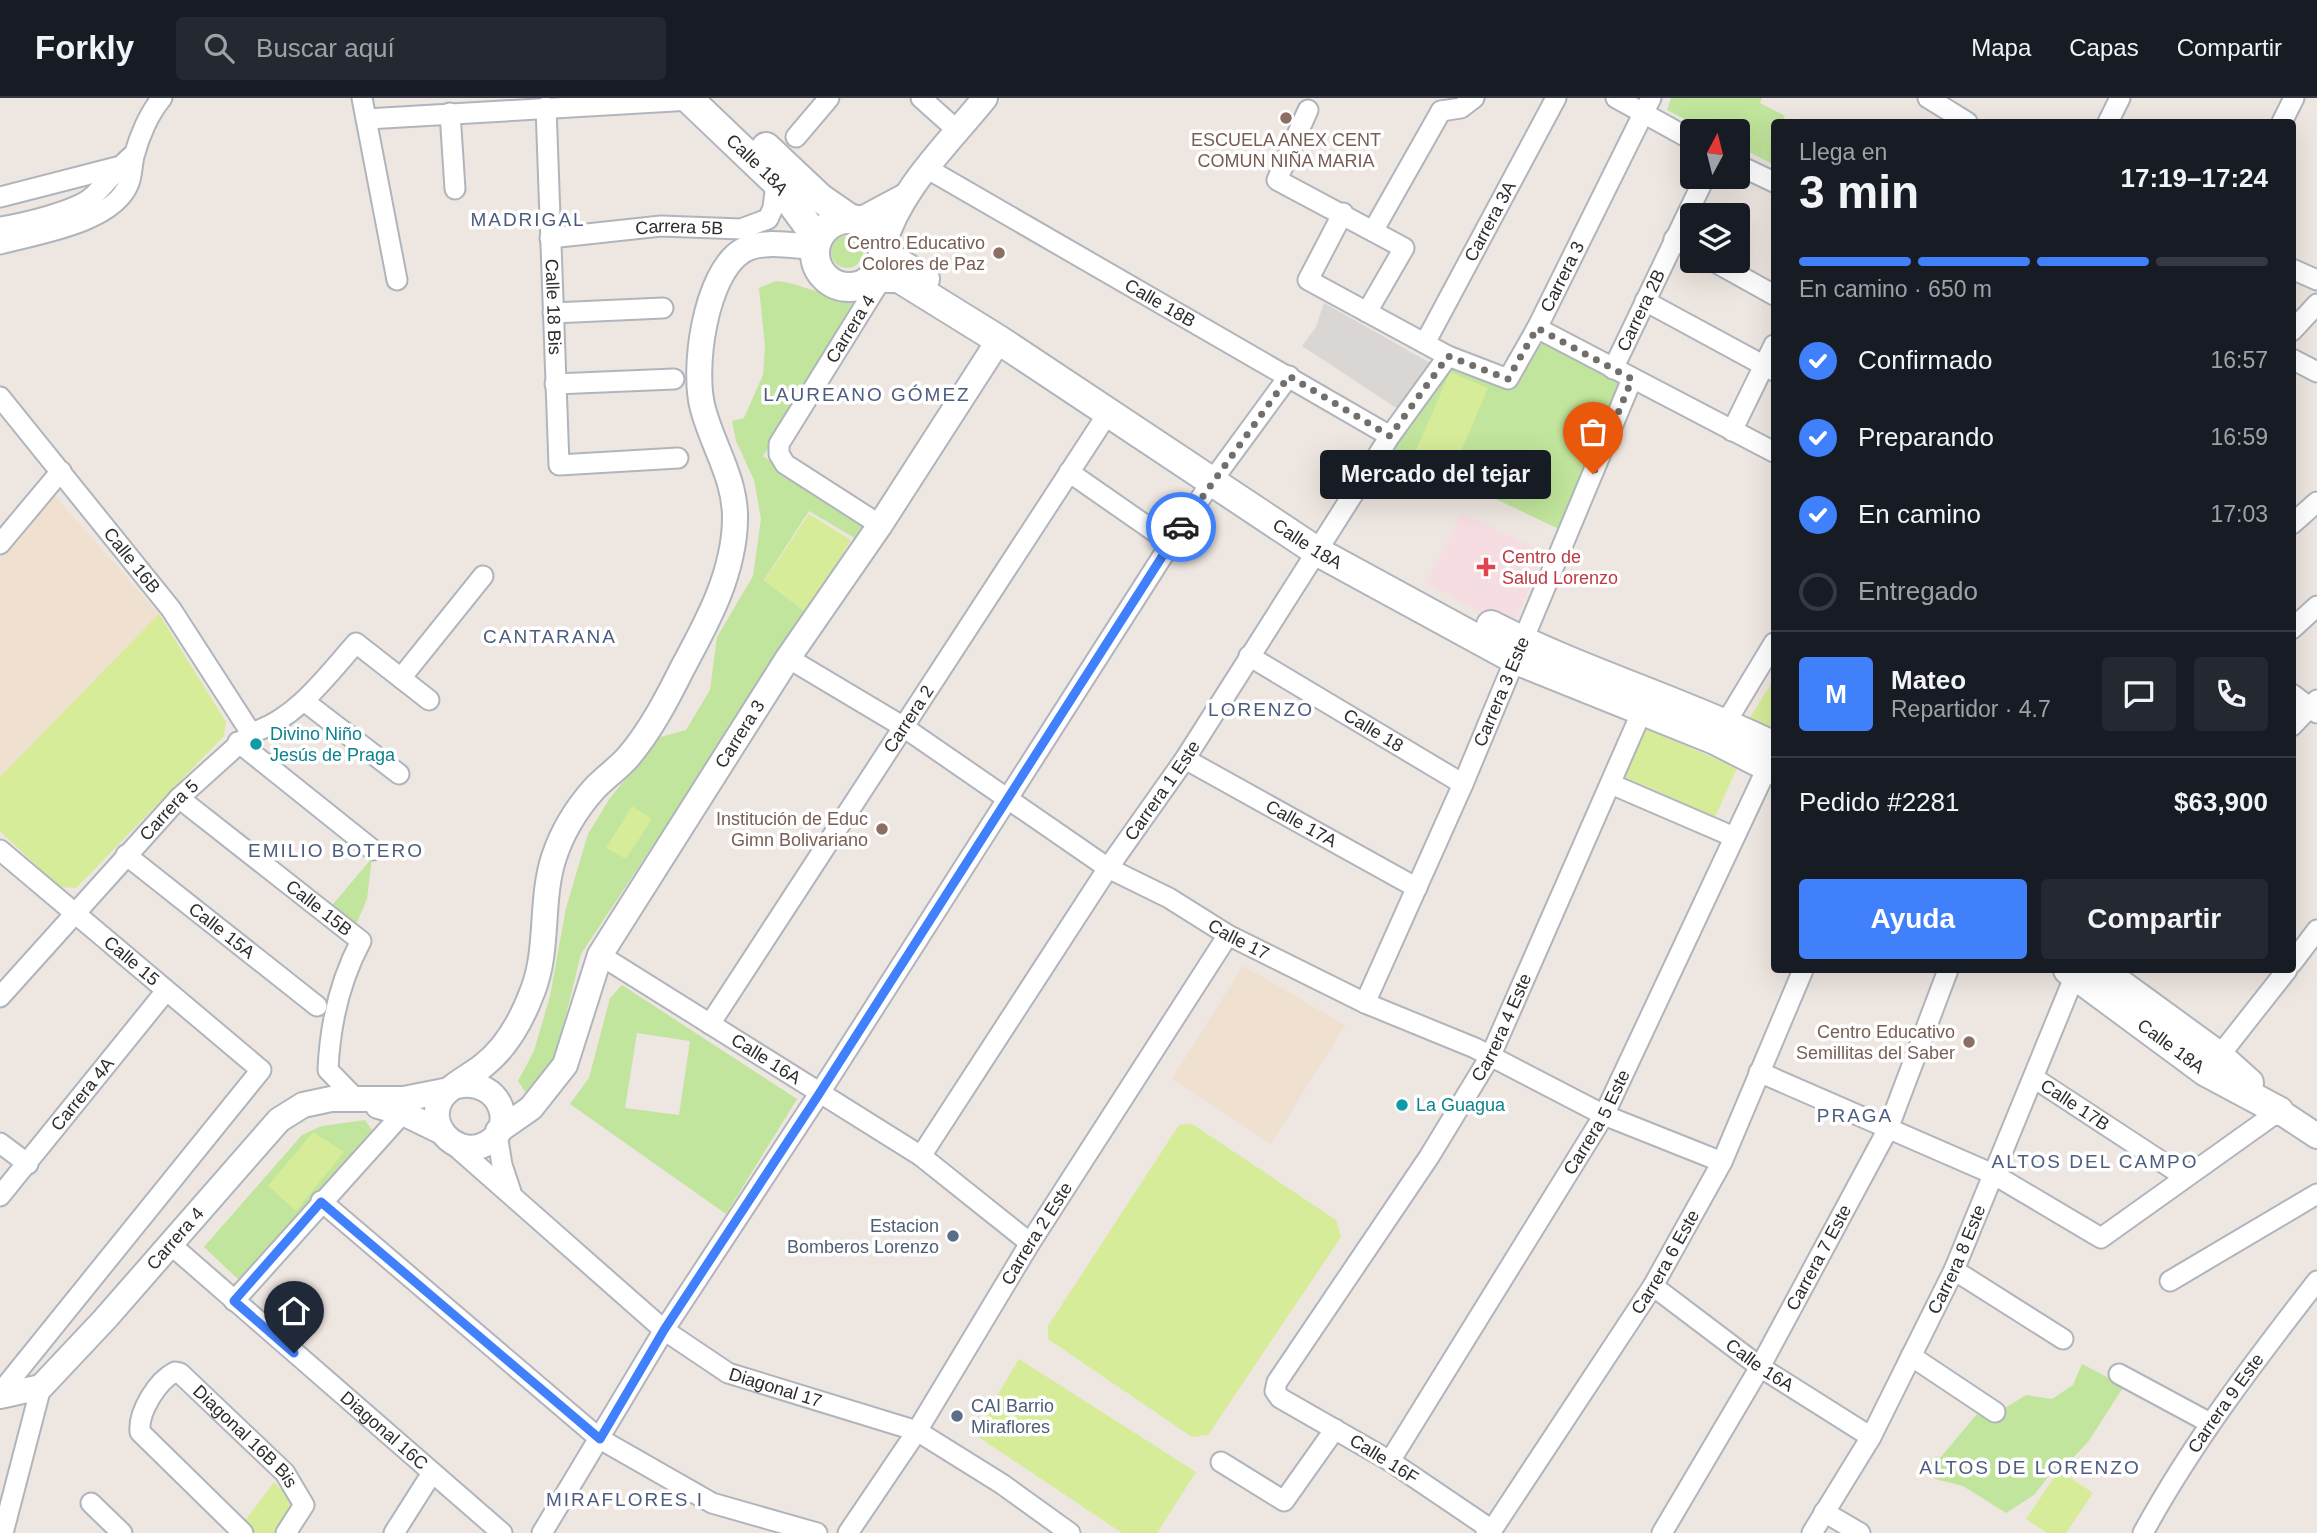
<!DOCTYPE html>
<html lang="es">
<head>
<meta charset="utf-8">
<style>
  :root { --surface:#171b24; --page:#242831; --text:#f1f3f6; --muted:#9ea1a6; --line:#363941; --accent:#4081fb }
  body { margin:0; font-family:Helvetica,sans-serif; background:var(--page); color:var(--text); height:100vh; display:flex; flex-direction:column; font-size:26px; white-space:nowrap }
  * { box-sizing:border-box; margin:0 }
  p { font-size:23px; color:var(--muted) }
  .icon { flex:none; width:38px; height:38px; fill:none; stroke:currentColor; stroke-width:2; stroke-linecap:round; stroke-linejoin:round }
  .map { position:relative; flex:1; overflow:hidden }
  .details { position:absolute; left:1771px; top:21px; width:525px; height:854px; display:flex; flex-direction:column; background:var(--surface); border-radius:7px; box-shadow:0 7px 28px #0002 }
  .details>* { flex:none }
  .needle { width:46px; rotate:7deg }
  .controls { position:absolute; left:1680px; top:21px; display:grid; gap:14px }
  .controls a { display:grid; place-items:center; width:70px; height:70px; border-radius:7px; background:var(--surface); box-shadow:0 7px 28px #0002; font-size:35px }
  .pin { position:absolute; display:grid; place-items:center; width:60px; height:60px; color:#fff; margin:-72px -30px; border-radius:50% 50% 50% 0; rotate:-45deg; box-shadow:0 0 7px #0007 }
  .pin .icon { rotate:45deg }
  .courier { position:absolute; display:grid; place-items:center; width:70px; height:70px; margin:-35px; border:5px solid #4081fb; border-radius:50%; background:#fff; color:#222; box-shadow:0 2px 9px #0007 }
  .bubble { position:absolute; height:49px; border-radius:7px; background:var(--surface); box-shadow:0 7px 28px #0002; font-size:23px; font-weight:700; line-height:49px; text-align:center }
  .head em { font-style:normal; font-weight:700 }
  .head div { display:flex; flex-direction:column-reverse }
  .head { display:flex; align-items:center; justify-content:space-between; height:119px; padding:0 28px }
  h1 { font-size:46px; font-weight:700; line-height:52px }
  .bar { display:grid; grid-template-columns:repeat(4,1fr); gap:10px 7px; align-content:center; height:84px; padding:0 28px }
  .bar i { height:9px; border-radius:5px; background:var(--line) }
  .bar .selected { background:var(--accent) }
  .bar p { grid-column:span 4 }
  .line { display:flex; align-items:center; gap:18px; padding:0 28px; border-top:2px solid var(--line) }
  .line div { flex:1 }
  .round { display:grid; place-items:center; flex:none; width:74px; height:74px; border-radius:7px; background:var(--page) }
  ol { padding:0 28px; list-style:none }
  li { display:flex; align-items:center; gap:21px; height:77px }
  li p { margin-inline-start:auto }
  li .icon { padding:7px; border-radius:50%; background:var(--accent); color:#fff; stroke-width:4 }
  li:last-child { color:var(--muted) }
  li i { width:38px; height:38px; border:4px solid var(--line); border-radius:50% }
  .primary-button { display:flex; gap:14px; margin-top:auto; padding:14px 28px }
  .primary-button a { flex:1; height:80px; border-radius:7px; background:var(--accent); color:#fff; font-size:28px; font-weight:700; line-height:80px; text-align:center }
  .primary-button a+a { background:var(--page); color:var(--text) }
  header { display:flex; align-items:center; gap:42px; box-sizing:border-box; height:98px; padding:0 35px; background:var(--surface); border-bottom:2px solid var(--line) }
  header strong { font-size:33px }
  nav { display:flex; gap:38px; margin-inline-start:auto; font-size:24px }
  .search { width:490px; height:63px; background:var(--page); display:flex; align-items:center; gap:18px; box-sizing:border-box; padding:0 24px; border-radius:7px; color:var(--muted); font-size:26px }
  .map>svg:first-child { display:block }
</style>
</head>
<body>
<header>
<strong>Forkly</strong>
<div class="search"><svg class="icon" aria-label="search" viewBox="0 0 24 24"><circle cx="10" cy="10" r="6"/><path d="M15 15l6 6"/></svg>Buscar aquí</div>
<nav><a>Mapa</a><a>Capas</a><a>Compartir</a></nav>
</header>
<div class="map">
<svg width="2317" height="1435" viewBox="0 0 2317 1435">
  <rect width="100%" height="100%" fill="#eee6e0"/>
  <g fill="#f0e0cf">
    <polygon points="53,396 159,516 0,679 0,459"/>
    <polygon points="1243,868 1345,927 1271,1046 1172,981"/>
  </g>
  <polygon fill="#f5dde2" points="1462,415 1544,454 1512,531 1426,485"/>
  <g fill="#c1e59c" fill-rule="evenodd">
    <polygon points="1671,0 1762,0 1760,5 1785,18 1782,24 1774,24 1774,67 1738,48 1738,33 1708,33 1667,12"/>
    <circle cx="847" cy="154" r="16"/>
    <path d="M776,183C793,184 805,191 821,194C838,197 851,189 866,200L763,358L868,428L858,442L809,413L764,482L807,515L581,856L553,970L528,998L518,983L534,953L550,898L566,810L588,736L610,700L660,639L686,632L710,592L717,539L753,478L761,421L754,382L736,343L732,323L744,320L763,277L765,248L759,190Z"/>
    <polygon points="1533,240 1624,284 1561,432 1388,350 1451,262 1510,283"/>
    <polygon points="372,760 367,801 355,829 329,811"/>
    <path d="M622,887L797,1001L726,1116L570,1006L589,980L610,900ZM637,935L690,943L679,1017L625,1010Z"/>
    <polygon points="365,1022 372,1032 241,1184 204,1149 302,1037 322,1028"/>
    <polygon points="2082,1266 2124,1288 2088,1344 2069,1364 2051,1375 2034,1397 2006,1415 1963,1388 1935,1381 1925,1369 1936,1358 1940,1360 1977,1316 1989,1320 2026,1297 2052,1301 2073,1287"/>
  </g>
  <g fill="#d6ec98">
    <polygon points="1450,274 1488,290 1455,368 1416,352"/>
    <polygon points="809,416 851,442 807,515 764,483"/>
    <polygon points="159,516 226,624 224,638 76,790 59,789 0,733 0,679"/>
    <polygon points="1774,581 1774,639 1746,626"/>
    <polygon points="1641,628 1737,670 1715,719 1620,677"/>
    <polygon points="632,708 652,721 626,761 606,750"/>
    <polygon points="1192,1026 1336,1122 1341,1139 1208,1337 1192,1339 1048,1241 1048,1228 1179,1027"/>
    <polygon points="313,1034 344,1054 296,1113 268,1088"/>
    <polygon points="1019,1261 1196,1374 1157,1435 1122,1435 974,1336"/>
    <polygon points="2059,1372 2093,1395 2066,1435 2047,1435 2026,1421"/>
    <polygon points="274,1384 297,1407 277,1435 255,1435 244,1424"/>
  </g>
  <polygon fill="#dad6d3" points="1324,205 1432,266 1401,313 1302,248 1316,229"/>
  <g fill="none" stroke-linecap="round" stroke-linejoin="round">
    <defs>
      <g id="minor">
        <polyline points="362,0 397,182"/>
        <polyline points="921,0 958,33"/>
        <polyline points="1616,0 1692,42"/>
        <polyline points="1928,0 1967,24"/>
        <path id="s1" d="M546,9L559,367L678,360"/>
        <polyline points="1308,12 1277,82 1404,150 1367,214"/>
        <polyline points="1441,13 1461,10 1474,0"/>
        <polyline points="450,15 455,91"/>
        <polyline points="367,21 691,2"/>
        <polyline points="2108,24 2120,0"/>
        <polyline points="2282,24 2294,0"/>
        <polyline points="796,39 829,0"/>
        <polyline points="1738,67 1774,84"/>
        <path id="s2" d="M928,71L1390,338"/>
        <polyline points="0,99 117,69"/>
        <path id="s3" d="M1343,115L1308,182L1448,258L1508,281L1537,230L1651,0"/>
        <path d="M0,129C22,126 76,113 92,99C107,85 118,69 134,56"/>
        <polyline points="1373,133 1441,13"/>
        <path id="s4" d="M550,140L661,128L741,131L768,121L773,110L776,84"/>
        <polyline points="1674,141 1692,151"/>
        <path d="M0,146C37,136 114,125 129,85C132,77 132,67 134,58C139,39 149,15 162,0"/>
        <polyline points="1713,163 1774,197"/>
        <polyline points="2292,171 2317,182"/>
        <polyline points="1645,203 1774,273"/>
        <polyline points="553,215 663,210"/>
        <polyline points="1537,230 1774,354"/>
        <polyline points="2292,233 2317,206"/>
        <path id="s5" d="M1425,245L1556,0"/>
        <polyline points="2292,261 2317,274"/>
        <path id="s6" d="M1613,271L1705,79"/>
        <polyline points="555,286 674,281"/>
        <path id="s7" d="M0,299L171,511L251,635"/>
        <polyline points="1732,333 1774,247"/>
        <polyline points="1069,374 1171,445"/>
        <polyline points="2292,426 2317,404"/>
        <path id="s8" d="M880,427L785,366L779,356V346L882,180"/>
        <polyline points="0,446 61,373"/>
        <polyline points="2292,531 2317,508"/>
        <path id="s9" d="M1249,558L1463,686"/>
        <path id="s10" d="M788,560L902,628L1108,770L1169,800L1228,837L1365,905L1475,950L1604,1017L1722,1064"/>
        <polyline points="401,580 483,478"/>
        <polyline points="2292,596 2317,615"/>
        <polyline points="304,603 399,676"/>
        <polyline points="2292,628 2317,602"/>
        <polyline points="1719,636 1774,545"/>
        <polyline points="238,644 373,752"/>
        <path id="s11" d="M1185,661L1417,790"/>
        <polyline points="1611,686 1734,739"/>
        <path id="s12" d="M179,700L361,843C339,884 330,926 328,972L357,1002"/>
        <path id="s13" d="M0,752L261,972L0,1295"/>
        <path id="s14" d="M126,757L317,908"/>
        <path id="s15" d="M600,857L921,1058L1030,1145"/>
        <polyline points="2292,865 2317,832"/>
        <path id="s16" d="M0,899L179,700L251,635C296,621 326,579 356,545L429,602"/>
        <path id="s17" d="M1365,905L1463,686L1632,281"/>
        <path id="s18" d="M710,926L1108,315"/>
        <polyline points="2212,967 2287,872"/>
        <polyline points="1759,974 1993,1076 2101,1140 2279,1013"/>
        <path id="s19" d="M2034,980L2185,1079"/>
        <polyline points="497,1036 502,1067 511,1094"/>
        <polyline points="0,1045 28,1066"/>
        <path id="s20" d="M453,1046L664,1232L728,1275L917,1333L1002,1386L1070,1435"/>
        <path id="s21" d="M921,1058L1108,770L1185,661L1390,338L1448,258"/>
        <path id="s22" d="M0,1098L166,893"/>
        <polyline points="321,1103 600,1341 712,1405 817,1435"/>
        <path id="s23" d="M170,1146L502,1435"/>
        <polyline points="1954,1172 2063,1241"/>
        <polyline points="2170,1183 2317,1096"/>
        <path id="s24" d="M1653,1188L1760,1269L1871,1339"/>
        <polyline points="234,1203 403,1015"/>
        <polyline points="1911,1258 1995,1314"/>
        <polyline points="2119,1276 2210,1325"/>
        <path id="s25" d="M1390,1363L1604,1017L1768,668"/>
        <polyline points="1221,1364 1284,1403 1335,1331"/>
        <polyline points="91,1405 122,1435"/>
        <polyline points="1824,1414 1860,1435"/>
        <path id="s26" d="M1492,1432L1390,1363L1280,1300L1275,1293L1277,1284L1429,1059L1491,957L1642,613"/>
        <polyline points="3,1435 41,1289"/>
        <path id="s27" d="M243,1435L140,1334C138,1314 157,1283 175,1274L180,1275L285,1375L304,1407L286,1435"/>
        <polyline points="394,1435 432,1375"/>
        <polyline points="542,1435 664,1232 819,996 1171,445 1212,383 1289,278"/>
        <path id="s28" d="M848,1435L917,1333L1030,1145L1228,837"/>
        <path id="s29" d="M1486,1435L1492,1432L1653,1188L1722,1064L1803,872"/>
        <path id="s30" d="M1662,1435L1760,1269L1888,1031L1948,872"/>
        <path id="s31" d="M1812,1435L1871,1339L1954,1172L2075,877L2080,872"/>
        <path id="s32" d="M2143,1435C2192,1345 2254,1264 2317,1183"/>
      </g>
      <g id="tertiary">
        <polyline points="860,122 905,98"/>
        <path d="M883,149C899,91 948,46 985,0"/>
        <path d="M457,988C501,978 521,1034 481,1048C454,1057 426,1027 441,1001C450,987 471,978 484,967C507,949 523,919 533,892C549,851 540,801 554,759C562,735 577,710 594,691C605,679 619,670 629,658C651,632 668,599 683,569C708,523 734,475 735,422C736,381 713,349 703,311C692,272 705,176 742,153C760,141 794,148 815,149"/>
        <polyline points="378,1008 403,1015 442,1034"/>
        <polyline points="2279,1013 2317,1038"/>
        <path id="s33" d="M498,1033L531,1010L565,967L600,857L788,560L880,427L999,242"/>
        <path id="s34" d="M0,1298L41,1289L105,1221L279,1022L303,1007L331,1001H404L449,992"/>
      </g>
      <g id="secondary">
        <path id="s35" d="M688,0L776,84L817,140"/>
        <polyline points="766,49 820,100 849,120"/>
        <circle cx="849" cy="155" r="34"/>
        <polyline points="884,156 925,181"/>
        <path id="s36" d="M867,184L882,180H899L999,242L1318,454L1516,562L1715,642L1774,672"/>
        <path d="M1491,527C1582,574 1682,603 1774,648"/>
        <path id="s37" d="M2068,872L2206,974L2279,1013"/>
        <polyline points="2101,872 2219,958 2249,985"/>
      </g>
    </defs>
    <use href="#minor" stroke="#b0b5bd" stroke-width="23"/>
    <use href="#tertiary" stroke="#b0b5bd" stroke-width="28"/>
    <use href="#secondary" stroke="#b0b5bd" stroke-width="32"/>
    <use href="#minor" stroke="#fff" stroke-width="19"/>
    <use href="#tertiary" stroke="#fff" stroke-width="24"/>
    <use href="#secondary" stroke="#fff" stroke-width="28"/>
  </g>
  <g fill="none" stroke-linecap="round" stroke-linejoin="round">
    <polyline stroke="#716e6c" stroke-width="7" stroke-dasharray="0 12.6" points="1181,429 1289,278 1390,338 1448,258 1508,281 1537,230 1632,281 1593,376"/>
    <polyline stroke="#4081fb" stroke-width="9" points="294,1255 234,1203 321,1104 600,1341 664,1232 819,996 1181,429"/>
  </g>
  <g fill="#8d6e63" stroke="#fff" stroke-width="2.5">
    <circle cx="1286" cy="20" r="7"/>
    <circle cx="999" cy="155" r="7"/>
    <circle cx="882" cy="731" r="7"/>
    <circle cx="1969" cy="944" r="7"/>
  </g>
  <path fill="#e0444e" stroke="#fff" stroke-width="2.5" d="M1482.5 458.5h7v7h7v7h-7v7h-7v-7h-7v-7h7z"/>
  <g fill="#0f9aa8" stroke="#fff" stroke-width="2.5">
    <circle cx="256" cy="646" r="7"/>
    <circle cx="1402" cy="1007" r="7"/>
  </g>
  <g fill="#5c6f8a" stroke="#fff" stroke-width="2.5">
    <circle cx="953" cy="1138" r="7"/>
    <circle cx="957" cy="1318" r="7"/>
  </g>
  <g text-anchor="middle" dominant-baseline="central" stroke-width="7" stroke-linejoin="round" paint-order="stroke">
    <g font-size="18" fill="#785e54" stroke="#fff" text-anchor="end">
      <text x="1286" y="42" text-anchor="middle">ESCUELA ANEX CENT<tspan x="1286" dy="21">COMUN NIÑA MARIA</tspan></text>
      <text x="985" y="145">Centro Educativo<tspan x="985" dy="21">Colores de Paz</tspan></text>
      <text x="868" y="721">Institución de Educ<tspan x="868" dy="21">Gimn Bolivariano</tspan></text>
      <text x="1955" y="934">Centro Educativo<tspan x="1955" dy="21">Semillitas del Saber</tspan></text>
    </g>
    <g font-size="18" fill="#2d2d2d" stroke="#fff">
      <text stroke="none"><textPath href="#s35" startOffset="96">Calle 18A</textPath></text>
      <text stroke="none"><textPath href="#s5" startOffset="138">Carrera 3A</textPath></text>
      <text stroke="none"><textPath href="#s4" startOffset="130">Carrera 5B</textPath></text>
      <text stroke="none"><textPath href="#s3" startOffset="415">Carrera 3</textPath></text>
      <text stroke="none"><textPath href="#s2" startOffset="268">Calle 18B</textPath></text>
      <text stroke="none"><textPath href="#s1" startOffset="200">Calle 18 Bis</textPath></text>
      <text stroke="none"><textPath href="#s6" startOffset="65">Carrera 2B</textPath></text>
      <text stroke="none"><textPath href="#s8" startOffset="270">Carrera 4</textPath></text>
      <text stroke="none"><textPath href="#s36" startOffset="520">Calle 18A</textPath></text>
      <text stroke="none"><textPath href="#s7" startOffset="210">Calle 16B</textPath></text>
      <text stroke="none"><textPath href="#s17" startOffset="340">Carrera 3 Este</textPath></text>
      <text stroke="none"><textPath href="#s18" startOffset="364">Carrera 2</textPath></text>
      <text stroke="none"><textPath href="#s9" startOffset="145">Calle 18</textPath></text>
      <text stroke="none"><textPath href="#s33" startOffset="472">Carrera 3</textPath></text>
      <text stroke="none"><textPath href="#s21" startOffset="438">Carrera 1 Este</textPath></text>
      <text stroke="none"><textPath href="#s16" startOffset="252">Carrera 5</textPath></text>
      <text stroke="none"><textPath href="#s11" startOffset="133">Calle 17A</textPath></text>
      <text stroke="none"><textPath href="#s12" startOffset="178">Calle 15B</textPath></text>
      <text stroke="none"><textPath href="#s14" startOffset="122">Calle 15A</textPath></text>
      <text stroke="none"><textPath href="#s10" startOffset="532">Calle 17</textPath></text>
      <text stroke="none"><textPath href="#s13" startOffset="172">Calle 15</textPath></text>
      <text stroke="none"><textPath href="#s26" startOffset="688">Carrera 4 Este</textPath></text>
      <text stroke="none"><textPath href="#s37" startOffset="128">Calle 18A</textPath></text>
      <text stroke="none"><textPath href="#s15" startOffset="196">Calle 16A</textPath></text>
      <text stroke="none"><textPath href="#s22" startOffset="131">Carrera 4A</textPath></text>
      <text stroke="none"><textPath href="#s19" startOffset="49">Calle 17B</textPath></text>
      <text stroke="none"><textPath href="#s25" startOffset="397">Carrera 5 Este</textPath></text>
      <text stroke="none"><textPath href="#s28" startOffset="354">Carrera 2 Este</textPath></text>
      <text stroke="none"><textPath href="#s34" startOffset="242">Carrera 4</textPath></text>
      <text stroke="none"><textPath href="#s30" startOffset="317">Carrera 7 Este</textPath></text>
      <text stroke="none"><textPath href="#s31" startOffset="310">Carrera 8 Este</textPath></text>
      <text stroke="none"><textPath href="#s29" startOffset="326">Carrera 6 Este</textPath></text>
      <text stroke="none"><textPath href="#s24" startOffset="133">Calle 16A</textPath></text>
      <text stroke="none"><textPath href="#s20" startOffset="408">Diagonal 17</textPath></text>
      <text stroke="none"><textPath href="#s32" startOffset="154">Carrera 9 Este</textPath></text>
      <text stroke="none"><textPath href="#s23" startOffset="284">Diagonal 16C</textPath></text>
      <text stroke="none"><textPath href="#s27" startOffset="313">Diagonal 16B Bis</textPath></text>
      <text transform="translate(1384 1361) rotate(32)">Calle 16F</text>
    </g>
    <g font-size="18" fill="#be3a42" stroke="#fff" text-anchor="start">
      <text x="1502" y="459">Centro de<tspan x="1502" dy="21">Salud Lorenzo</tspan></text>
    </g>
    <g font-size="18" fill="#0d838f" stroke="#fff" text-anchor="start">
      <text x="270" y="636">Divino Niño<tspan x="270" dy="21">Jesús de Praga</tspan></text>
      <text x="1416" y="1007">La Guagua</text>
    </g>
    <g font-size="18" fill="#4e5e75" stroke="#fff" text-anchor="end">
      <text x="939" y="1128">Estacion<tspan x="939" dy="21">Bomberos Lorenzo</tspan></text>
      <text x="971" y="1308" text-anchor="start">CAI Barrio<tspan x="971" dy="21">Miraflores</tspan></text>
    </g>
    <g font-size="19" letter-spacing="2" fill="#4c5d7f" stroke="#fff">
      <text x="528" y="121">MADRIGAL</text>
      <text x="867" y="296">LAUREANO GÓMEZ</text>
      <text x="550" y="538">CANTARANA</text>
      <text x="1261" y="611">LORENZO</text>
      <text x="336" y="752">EMILIO BOTERO</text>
      <text x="1855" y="1017">PRAGA</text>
      <text x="2095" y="1063">ALTOS DEL CAMPO</text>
      <text x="2030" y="1369">ALTOS DE LORENZO</text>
      <text x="625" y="1401">MIRAFLORES I</text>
    </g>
  </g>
</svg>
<div class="controls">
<a><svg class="needle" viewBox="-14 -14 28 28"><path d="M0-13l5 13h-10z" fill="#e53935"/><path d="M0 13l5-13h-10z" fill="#9ea1a6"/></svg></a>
<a><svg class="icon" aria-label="layers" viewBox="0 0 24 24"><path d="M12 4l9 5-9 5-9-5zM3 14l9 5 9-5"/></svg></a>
</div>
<div class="pin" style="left:1593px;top:376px;background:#ea580c"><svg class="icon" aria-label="bag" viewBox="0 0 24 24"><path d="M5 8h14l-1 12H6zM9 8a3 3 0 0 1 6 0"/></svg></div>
<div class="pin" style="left:294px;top:1255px;background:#1f2937"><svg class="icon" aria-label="home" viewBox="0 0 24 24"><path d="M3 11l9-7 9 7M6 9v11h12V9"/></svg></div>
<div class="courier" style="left:1181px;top:429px"><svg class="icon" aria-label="car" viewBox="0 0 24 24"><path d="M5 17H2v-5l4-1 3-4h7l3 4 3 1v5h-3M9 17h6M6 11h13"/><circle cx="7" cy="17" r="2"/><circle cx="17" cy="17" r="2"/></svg></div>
<div class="bubble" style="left:1320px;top:352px;width:231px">Mercado del tejar</div>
<section class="details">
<div class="head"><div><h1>3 min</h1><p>Llega en</p></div><em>17:19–17:24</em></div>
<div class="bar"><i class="selected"></i><i class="selected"></i><i class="selected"></i><i></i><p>En camino · 650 m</p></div>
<ol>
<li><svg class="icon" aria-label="check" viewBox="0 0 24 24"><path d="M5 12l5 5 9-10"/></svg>Confirmado<p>16:57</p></li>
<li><svg class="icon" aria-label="check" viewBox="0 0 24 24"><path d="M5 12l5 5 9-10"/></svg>Preparando<p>16:59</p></li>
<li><svg class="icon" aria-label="check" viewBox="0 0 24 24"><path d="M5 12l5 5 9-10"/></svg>En camino<p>17:03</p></li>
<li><i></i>Entregado</li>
</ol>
<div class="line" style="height:126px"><b class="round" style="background:var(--accent);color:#fff">M</b><div><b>Mateo</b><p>Repartidor · 4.7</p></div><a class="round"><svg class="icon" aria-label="chat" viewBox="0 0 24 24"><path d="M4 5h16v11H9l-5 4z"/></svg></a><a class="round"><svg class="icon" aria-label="phone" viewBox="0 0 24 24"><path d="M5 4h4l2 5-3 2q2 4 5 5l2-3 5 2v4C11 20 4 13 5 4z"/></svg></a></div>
<div class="line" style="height:91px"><div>Pedido #2281</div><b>$63,900</b></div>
<div class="primary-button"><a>Ayuda</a><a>Compartir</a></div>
</section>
</div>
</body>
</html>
